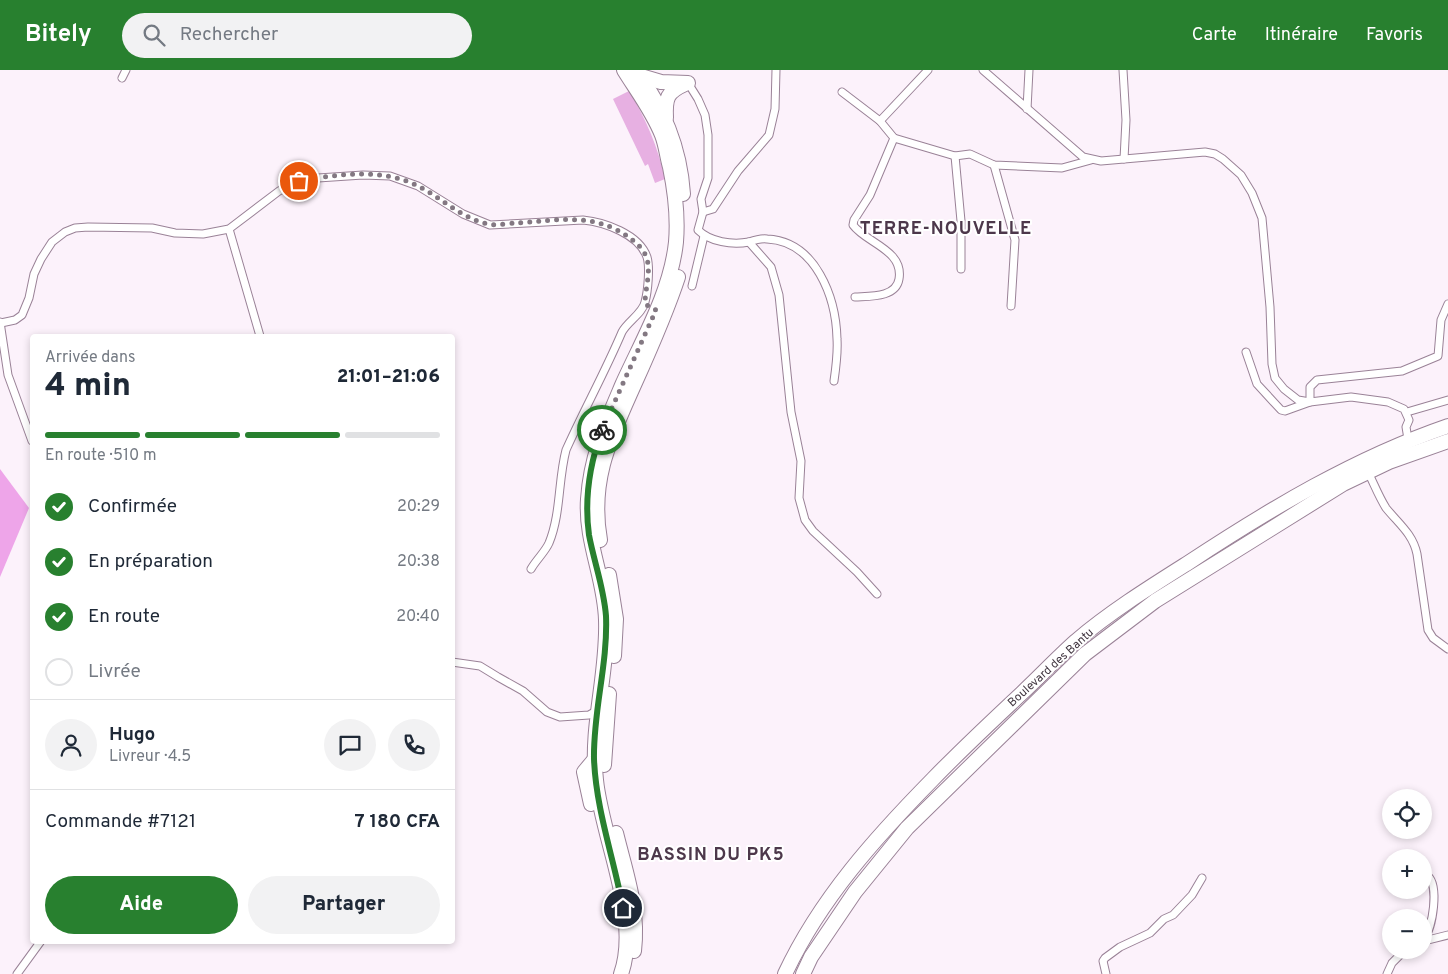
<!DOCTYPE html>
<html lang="fr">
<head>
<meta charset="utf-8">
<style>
  :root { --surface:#fff; --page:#f2f2f3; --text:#1f2937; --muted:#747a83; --line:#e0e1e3; --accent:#28802f }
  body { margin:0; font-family:Overpass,sans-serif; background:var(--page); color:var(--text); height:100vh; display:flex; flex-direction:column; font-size:19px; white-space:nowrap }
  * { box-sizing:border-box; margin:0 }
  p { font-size:16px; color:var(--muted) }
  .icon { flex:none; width:28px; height:28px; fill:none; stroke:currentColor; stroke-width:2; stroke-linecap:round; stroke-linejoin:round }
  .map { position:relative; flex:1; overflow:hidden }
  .panel { position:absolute; left:30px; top:264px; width:425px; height:610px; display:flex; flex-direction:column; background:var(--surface); border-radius:5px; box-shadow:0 2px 8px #0003 }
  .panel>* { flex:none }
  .tools { position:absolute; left:1382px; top:719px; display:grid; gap:10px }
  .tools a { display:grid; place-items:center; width:50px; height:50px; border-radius:50%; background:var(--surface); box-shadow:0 2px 8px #0003; font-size:25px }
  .pin { position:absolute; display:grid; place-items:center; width:42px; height:42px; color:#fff; margin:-21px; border:2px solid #fff; border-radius:50%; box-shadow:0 1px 5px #0007 }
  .courier { position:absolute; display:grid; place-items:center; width:50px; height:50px; margin:-25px; border:4px solid #28802f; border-radius:50%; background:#fff; color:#222; box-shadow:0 1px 6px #0007 }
  .headline em { font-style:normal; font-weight:800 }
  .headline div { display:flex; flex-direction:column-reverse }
  .headline { display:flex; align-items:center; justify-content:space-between; height:85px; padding:0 15px }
  h1 { font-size:32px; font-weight:800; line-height:38px }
  .bar { display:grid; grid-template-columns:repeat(4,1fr); gap:8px 5px; align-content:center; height:60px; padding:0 15px }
  .bar i { height:6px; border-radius:4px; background:var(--line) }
  .bar .active { background:var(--accent) }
  .bar p { grid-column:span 4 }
  .line { display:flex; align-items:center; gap:12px; padding:0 15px; border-top:1px solid var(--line) }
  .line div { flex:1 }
  .round { display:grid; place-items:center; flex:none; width:52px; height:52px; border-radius:26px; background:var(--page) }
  ol { padding:0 15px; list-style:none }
  li { display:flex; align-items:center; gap:15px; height:55px }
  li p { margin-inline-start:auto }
  li .icon { padding:5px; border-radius:50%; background:var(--accent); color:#fff; stroke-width:4 }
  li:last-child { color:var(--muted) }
  li i { width:28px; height:28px; border:2px solid var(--line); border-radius:50% }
  .action { display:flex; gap:10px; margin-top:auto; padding:10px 15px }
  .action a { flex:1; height:58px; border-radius:30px; background:var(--accent); color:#fff; font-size:20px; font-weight:800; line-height:58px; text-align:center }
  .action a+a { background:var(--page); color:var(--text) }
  header { display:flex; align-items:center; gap:30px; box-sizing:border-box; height:70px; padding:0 25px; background:var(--accent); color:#fff }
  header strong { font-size:24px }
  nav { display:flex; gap:28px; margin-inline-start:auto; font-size:18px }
  .search { width:350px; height:45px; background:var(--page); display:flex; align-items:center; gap:12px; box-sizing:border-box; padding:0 18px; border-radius:28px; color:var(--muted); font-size:19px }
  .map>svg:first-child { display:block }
</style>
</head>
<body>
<header>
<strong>Bitely</strong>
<div class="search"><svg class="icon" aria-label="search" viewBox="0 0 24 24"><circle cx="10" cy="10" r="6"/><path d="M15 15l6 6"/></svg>Rechercher</div>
<nav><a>Carte</a><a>Itinéraire</a><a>Favoris</a></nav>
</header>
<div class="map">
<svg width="1448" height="904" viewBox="0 0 1448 904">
  <rect width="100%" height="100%" fill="#fcf2fb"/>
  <path fill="#e7b0e2" d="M629,21C646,49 658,77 665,109L655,113L648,94L645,96L613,29Z"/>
  <polygon fill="#eea5e9" points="0,399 29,438 0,507"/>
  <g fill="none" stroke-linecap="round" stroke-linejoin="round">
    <defs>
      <g id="street">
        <polyline points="983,0 1083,87 1101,91 1205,82 1215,84 1223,89 1241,105 1252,123 1262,148 1270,237 1272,294 1275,308 1284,319 1298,330 1310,332 1351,327 1388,332 1404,339 1409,350 1406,357 1408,369"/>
        <polyline points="1123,0 1126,50 1124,89"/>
        <polyline points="122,8 126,0"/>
        <path d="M688,13L698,29L705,45L708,65V108L701,129L703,142L698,160C710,172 732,175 749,172C755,170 761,168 767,169C816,171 836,228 837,269C838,283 836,297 834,311"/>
        <polyline points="842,22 880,51 894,68"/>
        <polyline points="1027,39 1029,0"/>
        <polyline points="880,51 928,0"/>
        <polyline points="955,86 961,151 961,199"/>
        <polyline points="994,95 1015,170 1011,236"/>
        <polyline points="703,142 713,139 738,101 769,65 775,39 776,0"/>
        <polyline points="229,159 260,266"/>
        <polyline points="749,172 771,197 779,225 791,342 801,391 799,428 805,450 813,461 857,502 877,524"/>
        <polyline points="692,216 704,166"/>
        <path d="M855,227C869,226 896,228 899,209C904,180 866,173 853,155L854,150L870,125L894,68L955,86L970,84L994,95L1062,98L1091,90"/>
        <polyline points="0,252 8,305 32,371"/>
        <path d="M1,253L15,250L22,245L29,228L34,204L41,189L52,172L65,162L75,158L88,157L152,158L175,163L203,164L229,159L279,121L299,111L318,108L363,105L390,106L418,116L463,144L490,155L583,150C604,152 639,164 647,187C650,197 648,221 645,232C643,243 627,252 622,262C605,302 584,340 566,380C558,410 561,444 549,473C545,482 536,490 531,499"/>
        <polyline points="1246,282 1257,314 1281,340 1285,341 1310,332 1310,317 1317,310 1402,301 1438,286 1441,250 1448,234"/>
        <polyline points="1407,342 1448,330"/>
        <path d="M1368,402C1374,414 1379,427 1386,438C1398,453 1413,464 1417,484L1428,560L1433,568L1448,579"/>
        <polyline points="452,592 480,596 498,607 523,621 547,642 560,647 589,645 598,640"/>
        <path d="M1424,868C1433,858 1439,816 1428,806"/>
        <polyline points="1424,871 1448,865"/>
        <polyline points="17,904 41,871"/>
        <polyline points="1106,904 1103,891 1105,888 1120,877 1150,863 1164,849 1173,845 1192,825 1202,808"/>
        <polyline points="1387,904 1392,893 1405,880"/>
      </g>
      <g id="highway">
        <path d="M636,0C663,38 680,77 683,124"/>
        <polyline points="641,6 661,12 688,13"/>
        <path d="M666,48C665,28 667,22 685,14"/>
        <path d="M600,470C590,414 608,373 630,324C647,286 665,247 678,207"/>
        <polyline points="609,505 616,549 614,586"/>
        <polyline points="604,695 609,624"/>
        <polyline points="591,734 584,702 594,690"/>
        <path d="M616,763C626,804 639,838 634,881"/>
        <path d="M621,904C641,847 602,769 596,710C590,656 608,604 606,550C605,509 585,471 588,429C591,385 606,353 623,313C643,269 671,221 676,172C678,148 675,121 670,97C667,87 666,75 662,65C653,42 637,21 624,0"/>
        <path d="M785,904C820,829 876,767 933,709C962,679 992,651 1022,623C1040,606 1057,588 1076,571C1110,542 1150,517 1188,493C1270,439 1355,388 1448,356"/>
        <polyline points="803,904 811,887 855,822 907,758 1085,584 1155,531 1343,414 1389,392 1448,371"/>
      </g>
    </defs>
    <use href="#street" stroke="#9a8297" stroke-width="9"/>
    <use href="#highway" stroke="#9a8297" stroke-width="16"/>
    <use href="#street" stroke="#fff" stroke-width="7"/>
    <use href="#highway" stroke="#fff" stroke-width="14"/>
  </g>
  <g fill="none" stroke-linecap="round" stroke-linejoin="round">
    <path stroke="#837882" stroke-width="5" stroke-dasharray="0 9" d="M299,111C337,104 384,98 418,116C442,128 461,148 488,154C497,156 509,153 518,153C559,150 596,142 631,169C637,173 645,181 647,189C651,203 645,219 645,234L656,240L602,360"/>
    <path stroke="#28802f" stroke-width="6" d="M602,360C590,393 584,429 589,465C594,492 604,518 606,546C608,594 593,641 594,689C596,740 614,789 623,838"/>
  </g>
  <g text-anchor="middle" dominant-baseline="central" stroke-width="4" stroke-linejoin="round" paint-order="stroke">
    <g font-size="12" fill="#423741" stroke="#fff">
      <text transform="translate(1051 598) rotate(-42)">Boulevard des Bantu</text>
    </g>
    <g font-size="18" font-weight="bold" letter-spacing="1" fill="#4d384b" stroke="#fff">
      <text x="946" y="159">TERRE-NOUVELLE</text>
      <text x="711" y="785">BASSIN DU PK5</text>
    </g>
  </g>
</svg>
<div class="tools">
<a><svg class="icon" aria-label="locate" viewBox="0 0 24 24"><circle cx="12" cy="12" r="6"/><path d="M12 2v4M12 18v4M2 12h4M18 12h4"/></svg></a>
<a>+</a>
<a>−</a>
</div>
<div class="pin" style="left:299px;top:111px;background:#ea580c"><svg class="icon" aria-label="bag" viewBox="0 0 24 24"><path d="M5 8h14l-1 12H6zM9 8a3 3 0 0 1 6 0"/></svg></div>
<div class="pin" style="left:623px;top:838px;background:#1f2937"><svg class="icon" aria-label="home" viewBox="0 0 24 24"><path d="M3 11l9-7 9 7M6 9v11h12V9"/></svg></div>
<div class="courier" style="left:602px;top:360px"><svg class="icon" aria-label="bike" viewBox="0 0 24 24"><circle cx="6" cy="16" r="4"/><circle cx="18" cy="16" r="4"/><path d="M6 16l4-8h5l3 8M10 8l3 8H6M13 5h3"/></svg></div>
<section class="panel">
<div class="headline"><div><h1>4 min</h1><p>Arrivée dans</p></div><em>21:01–21:06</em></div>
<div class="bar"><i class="active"></i><i class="active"></i><i class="active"></i><i></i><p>En route · 510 m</p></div>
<ol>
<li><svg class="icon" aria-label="check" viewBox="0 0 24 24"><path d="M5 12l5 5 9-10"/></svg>Confirmée<p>20:29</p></li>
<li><svg class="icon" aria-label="check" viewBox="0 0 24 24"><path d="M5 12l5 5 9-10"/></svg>En préparation<p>20:38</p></li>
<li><svg class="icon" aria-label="check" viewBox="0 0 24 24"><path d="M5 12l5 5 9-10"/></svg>En route<p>20:40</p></li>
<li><i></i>Livrée</li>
</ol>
<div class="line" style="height:90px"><a class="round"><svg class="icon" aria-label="person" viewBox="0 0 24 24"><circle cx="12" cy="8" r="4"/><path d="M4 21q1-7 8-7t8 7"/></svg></a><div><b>Hugo</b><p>Livreur · 4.5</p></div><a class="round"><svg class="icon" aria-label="chat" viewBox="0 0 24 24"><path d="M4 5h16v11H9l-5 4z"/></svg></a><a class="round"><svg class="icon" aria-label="phone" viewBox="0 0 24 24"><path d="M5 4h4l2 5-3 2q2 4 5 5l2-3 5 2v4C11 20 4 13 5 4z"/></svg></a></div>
<div class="line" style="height:65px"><div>Commande #7121</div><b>7 180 CFA</b></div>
<div class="action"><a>Aide</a><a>Partager</a></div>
</section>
</div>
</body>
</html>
